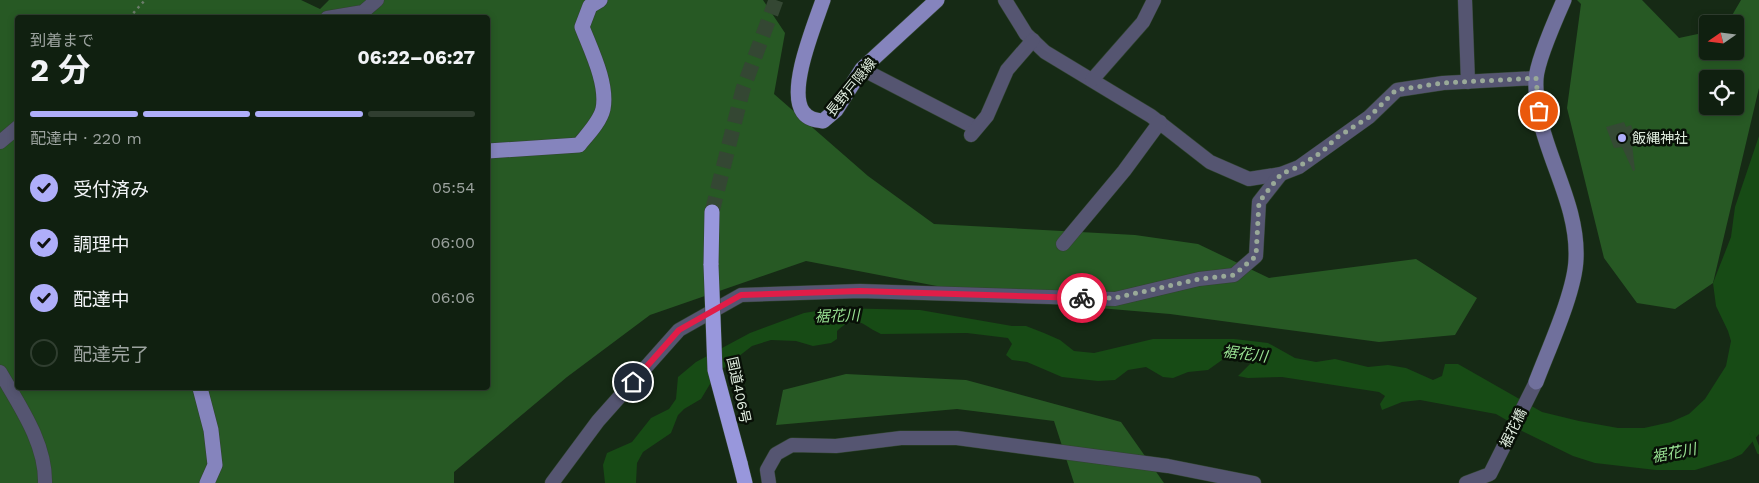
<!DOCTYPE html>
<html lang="ja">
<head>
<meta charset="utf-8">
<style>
  :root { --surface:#102010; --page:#1e2d1e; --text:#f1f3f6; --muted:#9ca39f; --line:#303e30; --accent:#afaefa }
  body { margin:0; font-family:"Work Sans","Noto Sans JP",sans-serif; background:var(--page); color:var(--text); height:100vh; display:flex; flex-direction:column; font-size:19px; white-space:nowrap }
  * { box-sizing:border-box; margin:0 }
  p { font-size:16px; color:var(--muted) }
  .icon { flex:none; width:28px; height:28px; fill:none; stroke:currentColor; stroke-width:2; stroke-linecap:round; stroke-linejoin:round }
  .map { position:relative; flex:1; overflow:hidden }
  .sheet { position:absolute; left:15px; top:15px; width:475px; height:375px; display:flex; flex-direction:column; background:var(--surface); border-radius:5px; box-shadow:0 2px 8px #0003,0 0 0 1px var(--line) }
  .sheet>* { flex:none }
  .needle { width:32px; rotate:256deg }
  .controls { position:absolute; left:1699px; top:15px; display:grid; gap:10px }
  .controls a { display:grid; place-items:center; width:45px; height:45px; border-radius:5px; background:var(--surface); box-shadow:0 2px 8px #0003,0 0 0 1px var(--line); font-size:25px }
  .pin { position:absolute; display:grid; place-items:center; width:42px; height:42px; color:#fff; margin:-21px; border:2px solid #fff; border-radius:50%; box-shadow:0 1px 5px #0007 }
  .courier { position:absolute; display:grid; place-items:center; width:50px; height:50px; margin:-25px; border:4px solid #e11d48; border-radius:50%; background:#fff; color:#222; box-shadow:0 1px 6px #0007 }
  .headline em { font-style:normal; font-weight:700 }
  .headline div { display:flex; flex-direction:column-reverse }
  .headline { display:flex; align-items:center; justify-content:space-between; height:85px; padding:0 15px }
  h1 { font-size:32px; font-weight:700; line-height:38px }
  .bar { display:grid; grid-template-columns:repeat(4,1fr); gap:8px 5px; align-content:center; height:60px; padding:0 15px }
  .bar i { height:6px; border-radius:4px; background:var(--line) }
  .bar .current { background:var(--accent) }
  .bar p { grid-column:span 4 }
  ol { padding:0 15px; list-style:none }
  li { display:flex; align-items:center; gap:15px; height:55px }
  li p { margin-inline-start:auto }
  li .icon { padding:5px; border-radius:50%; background:var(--accent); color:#111; stroke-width:4 }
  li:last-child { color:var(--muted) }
  li i { width:28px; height:28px; border:2px solid var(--line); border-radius:50% }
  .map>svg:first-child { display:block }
</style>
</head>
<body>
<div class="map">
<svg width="1759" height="483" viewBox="0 0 1759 483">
  <rect width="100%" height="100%" fill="#162a15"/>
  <g fill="#275924" fill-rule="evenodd">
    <path d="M0,0H301L320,9L329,0H763L785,33L774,94L868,176L934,224L1135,235L1198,244L1269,278L1416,259L1477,298L1455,335L1379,342L1170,314L1015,301L806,261L650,315L567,377L454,472V483H0ZM18,18H488V388H18Z"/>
    <path d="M1577,0H1642L1679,38L1707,32L1708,51H1735V24H1727L1741,0H1759V88L1713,283L1675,309L1637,303L1604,258L1567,108L1581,4ZM1708,79H1735V106H1708Z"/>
    <polygon points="846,374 966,380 1121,422 1164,483 1074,483 1054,421 957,409 776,425 783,390"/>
  </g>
  <path fill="#174b15" d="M1759,136V434L1742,454L1731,459L1695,470H1656L1595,463L1573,456L1516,428L1515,425L1496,414L1420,400L1402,402L1382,410L1380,404L1385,396L1379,392L1282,377L1248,378L1238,376L1252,362L1246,358L1222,360L1208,370L1188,372L1173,378L1163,377L1146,367L1128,370L1115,380L1098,381L1062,377L1027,362L1012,360L1006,355L1012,344L1008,338L967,333L881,334C861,325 857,312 837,331V339L831,343L813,346L796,341L771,340L752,346L716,374L701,399L684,409L678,415L671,433L643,452L637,463L636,483H605L603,465L607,453L632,442L651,418L669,409L676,399L678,377L696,362L750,333L804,313L835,308L920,310L1012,326H1026L1044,333L1060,340L1074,351L1094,353L1153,339H1234L1268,343L1295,358L1316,362L1335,359L1368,367L1388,365L1406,368L1433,380L1442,376L1445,364H1458L1542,412L1579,421L1618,428H1644L1671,422L1689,414L1705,399L1726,366L1731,341L1728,331L1716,306L1713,283L1731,237L1735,207Z"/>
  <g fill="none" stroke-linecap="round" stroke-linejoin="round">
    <polyline stroke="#174b15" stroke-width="4.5" points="1752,434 1759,452"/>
  </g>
  <polygon fill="#354a34" points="1624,122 1626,127 1631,125 1637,141 1632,144 1635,170 1633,171 1622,147 1614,148 1606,127"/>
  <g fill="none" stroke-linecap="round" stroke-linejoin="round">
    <polyline stroke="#344733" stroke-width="15" stroke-dasharray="15 8" stroke-linecap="butt" points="712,212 743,89 776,0"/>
    <defs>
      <g id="street">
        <polyline points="1005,0 1026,34 1045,52 1151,116 1210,162 1249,179 1281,174 1299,167 1369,117 1397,90 1443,83 1536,78"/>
        <polyline points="1465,0 1468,82"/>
        <polyline points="327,18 363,12 377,0"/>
        <polyline points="862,69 976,128"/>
        <polyline points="1092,80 1143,22 1154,0"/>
        <polyline points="971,135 987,116 1007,70 1033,40"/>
        <polyline points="0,142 18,127"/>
        <polyline points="1063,244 1124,171 1160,122"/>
        <path d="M0,372C19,405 46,443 45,483"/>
        <polyline points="552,483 598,421 679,330 741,295 860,291 1115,299 1199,279 1234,275 1256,256 1259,202 1281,174"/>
        <polyline points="769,483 767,470 776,454 792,445 836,446 901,438 957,438 1168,466 1254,483"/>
        <polyline points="1466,483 1490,474 1536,382"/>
      </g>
      <path id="secondary" d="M1536,382C1548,350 1575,292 1576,259C1579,196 1533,142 1536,79C1537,61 1556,18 1564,0"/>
      <g id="primary">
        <path d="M823,0C815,24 787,90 803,112C808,119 815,120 823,121L836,110L862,69L937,0"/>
        <path d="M488,151L579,145C587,135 600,122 603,109C608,84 591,50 582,27L590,6L600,0"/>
        <polyline points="200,388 211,430 215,465 207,483"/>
      </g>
      <g id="highway">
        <polyline points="711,265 712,212"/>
        <polyline points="740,463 745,483"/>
      </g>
    </defs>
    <use href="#street" stroke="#324531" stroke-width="15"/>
    <use href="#secondary" stroke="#324531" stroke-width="16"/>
    <use href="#primary" stroke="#324531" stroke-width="16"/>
    <use href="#highway" stroke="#324531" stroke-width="16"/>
    <polyline stroke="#6c7d6b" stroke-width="2.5" stroke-dasharray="2.5 4" stroke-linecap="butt" points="129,18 145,0"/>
    <use href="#street" stroke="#555571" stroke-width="14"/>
    <use href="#secondary" stroke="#70709c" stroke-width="15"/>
    <use href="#primary" stroke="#8584bd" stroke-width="15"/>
    <use href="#highway" stroke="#9897dc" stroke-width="15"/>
    <defs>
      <polyline id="highway-bridge" points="711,265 715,370 740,463"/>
    </defs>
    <use href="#highway-bridge" stroke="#324531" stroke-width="16" stroke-linecap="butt"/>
    <use href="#highway-bridge" stroke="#9897dc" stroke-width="15"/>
  </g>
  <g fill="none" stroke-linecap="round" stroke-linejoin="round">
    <polyline stroke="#99a998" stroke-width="5" stroke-dasharray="0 9" points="1082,298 1115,298 1199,279 1234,275 1256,256 1259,202 1281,174 1298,167 1322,152 1336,138 1369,117 1396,90 1443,83 1536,78 1539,111"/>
    <polyline stroke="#e11d48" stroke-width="6" points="633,382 679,330 741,295 860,291 1082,298"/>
  </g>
  <circle fill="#afaefa" stroke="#081007" stroke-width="2" cx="1622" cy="138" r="5"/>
  <g text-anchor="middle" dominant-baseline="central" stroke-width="5" stroke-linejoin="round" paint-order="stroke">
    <g font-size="14" fill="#e0eddf" stroke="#081007">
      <text transform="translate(851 87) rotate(-51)">長野戸隠線</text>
      <text transform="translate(739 390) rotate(78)">国道406号</text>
      <text transform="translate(1513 428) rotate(-64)">裾花橋</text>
    </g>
    <g font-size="14" fill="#e0eddf" stroke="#081007" text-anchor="start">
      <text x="1632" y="138">飯縄神社</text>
    </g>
    <g font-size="15" font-style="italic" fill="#99e293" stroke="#081007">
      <text transform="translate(837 316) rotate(-2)">裾花川</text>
      <text transform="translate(1245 354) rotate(7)">裾花川</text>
      <text transform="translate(1674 453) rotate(-11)">裾花川</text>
    </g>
  </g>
</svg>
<div class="controls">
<a><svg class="needle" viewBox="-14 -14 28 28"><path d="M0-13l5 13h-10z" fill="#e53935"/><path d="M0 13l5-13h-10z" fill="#9ca39f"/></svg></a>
<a><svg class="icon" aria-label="locate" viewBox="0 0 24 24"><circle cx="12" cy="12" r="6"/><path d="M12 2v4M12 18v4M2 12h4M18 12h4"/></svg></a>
</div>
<div class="pin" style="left:1539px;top:111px;background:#ea580c"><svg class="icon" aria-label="bag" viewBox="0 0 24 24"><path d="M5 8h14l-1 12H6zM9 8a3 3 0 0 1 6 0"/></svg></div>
<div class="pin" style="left:633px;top:382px;background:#1f2937"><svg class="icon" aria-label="home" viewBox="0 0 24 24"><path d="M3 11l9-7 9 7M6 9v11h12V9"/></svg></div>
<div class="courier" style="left:1082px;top:298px"><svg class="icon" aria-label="bike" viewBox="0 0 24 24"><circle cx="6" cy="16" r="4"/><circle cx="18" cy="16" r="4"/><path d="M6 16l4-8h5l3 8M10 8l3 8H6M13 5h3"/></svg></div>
<section class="sheet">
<div class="headline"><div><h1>2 分</h1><p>到着まで</p></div><em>06:22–06:27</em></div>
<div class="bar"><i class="current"></i><i class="current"></i><i class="current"></i><i></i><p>配達中 · 220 m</p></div>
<ol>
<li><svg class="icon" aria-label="check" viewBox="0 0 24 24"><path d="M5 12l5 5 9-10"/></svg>受付済み<p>05:54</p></li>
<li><svg class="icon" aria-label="check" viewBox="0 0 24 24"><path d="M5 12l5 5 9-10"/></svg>調理中<p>06:00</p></li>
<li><svg class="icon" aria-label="check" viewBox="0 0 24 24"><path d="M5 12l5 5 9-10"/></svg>配達中<p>06:06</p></li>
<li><i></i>配達完了</li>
</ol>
</section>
</div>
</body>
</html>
